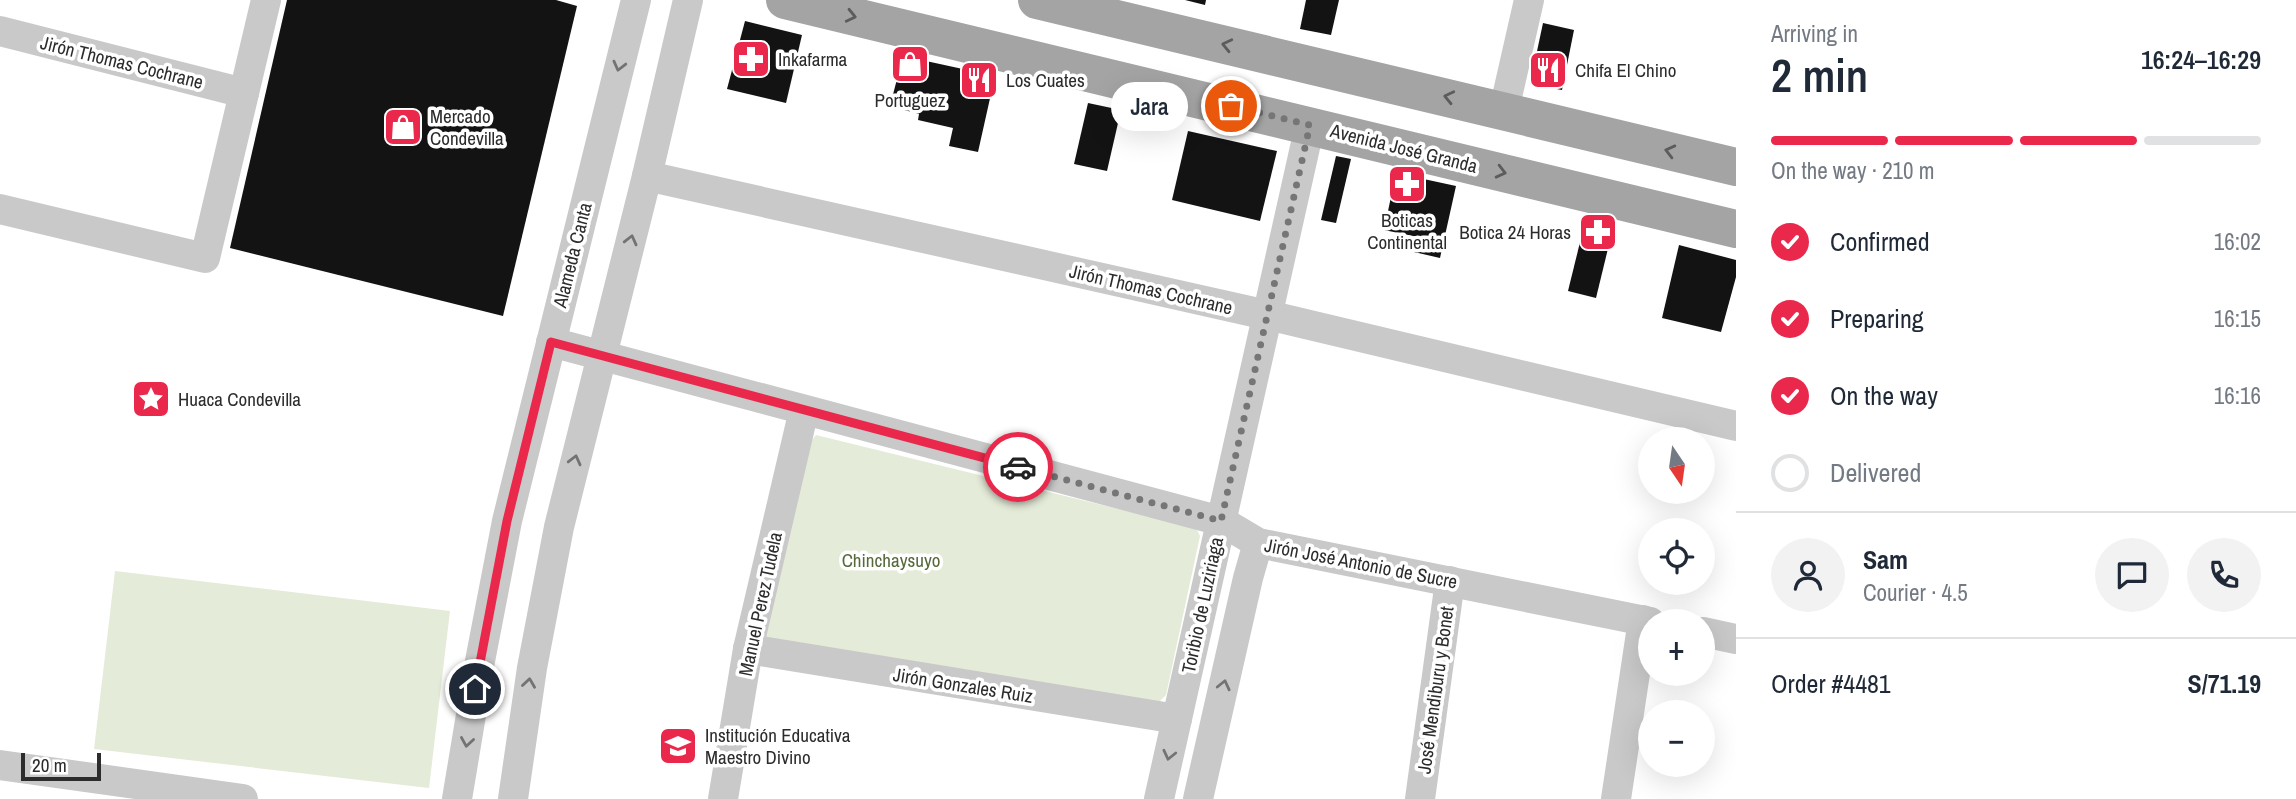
<!DOCTYPE html>
<html lang="en">
<head>
<meta charset="utf-8">
<style>
  :root { --surface:#fff; --page:#f2f2f3; --text:#1f2937; --muted:#747a83; --line:#e0e1e3; --accent:#ea284b }
  body { margin:0; font-family:"Archivo Narrow",sans-serif; background:var(--page); color:var(--text); height:100vh; display:flex; flex-direction:column; font-size:26px; white-space:nowrap }
  * { box-sizing:border-box; margin:0 }
  p { font-size:23px; color:var(--muted) }
  .icon { flex:none; width:38px; height:38px; fill:none; stroke:currentColor; stroke-width:2; stroke-linecap:round; stroke-linejoin:round }
  .map { position:relative; flex:1; overflow:hidden }
  .drawer { display:flex; flex-direction:column; background:var(--surface); width:560px }
  .drawer>* { flex:none }
  .needle { width:46px; rotate:167deg }
  .fabs { position:absolute; left:1638px; top:427px; display:grid; gap:14px }
  .fabs a { display:grid; place-items:center; width:77px; height:77px; border-radius:50%; background:var(--surface); box-shadow:0 7px 28px #0002; font-size:35px }
  .scale { position:absolute; left:21px; bottom:18px; width:80px; box-sizing:border-box; padding-left:7px; border:4px solid #2c2c2c; border-top:0; font-size:19px; line-height:24px; white-space:nowrap; color:#2c2c2c; -webkit-text-stroke:5px #fff; paint-order:stroke }
  .pin { position:absolute; display:grid; place-items:center; width:60px; height:60px; color:#fff; margin:-30px; border:4px solid #fff; border-radius:50%; box-shadow:0 2px 7px #0007 }
  .courier { position:absolute; display:grid; place-items:center; width:70px; height:70px; margin:-35px; border:5px solid #ea284b; border-radius:50%; background:#fff; color:#222; box-shadow:0 2px 9px #0007 }
  .bubble { position:absolute; height:49px; border-radius:24px; background:var(--surface); box-shadow:0 7px 28px #0002; font-size:23px; font-weight:600; line-height:49px; text-align:center }
  .overview em { font-style:normal; font-weight:600 }
  .overview div { display:flex; flex-direction:column-reverse }
  .overview { display:flex; align-items:center; justify-content:space-between; height:119px; padding:0 35px }
  h1 { font-size:46px; font-weight:600; line-height:52px }
  .bar { display:grid; grid-template-columns:repeat(4,1fr); gap:10px 7px; align-content:center; height:84px; padding:0 35px }
  .bar i { height:9px; border-radius:5px; background:var(--line) }
  .bar .active { background:var(--accent) }
  .bar p { grid-column:span 4 }
  .line { display:flex; align-items:center; gap:18px; padding:0 35px; border-top:2px solid var(--line) }
  .line div { flex:1 }
  .round { display:grid; place-items:center; flex:none; width:74px; height:74px; border-radius:37px; background:var(--page) }
  ol { padding:0 35px; list-style:none }
  li { display:flex; align-items:center; gap:21px; height:77px }
  li p { margin-inline-start:auto }
  li .icon { padding:7px; border-radius:50%; background:var(--accent); color:#fff; stroke-width:4 }
  li:last-child { color:var(--muted) }
  li i { width:38px; height:38px; border:4px solid var(--line); border-radius:50% }
  main { display:flex; flex:1; min-height:0 }
  .map>svg:first-child { display:block }
</style>
</head>
<body>
<main>
<div class="map">
<svg width="1736" height="799" viewBox="0 0 1736 799">
  <rect width="100%" height="100%" fill="#fff"/>
  <g fill="#e5ebd9">
    <polygon points="816,435 1196,528 1200,536 1166,695 1158,703 763,641 812,440"/>
    <polygon points="115,571 450,611 429,788 94,749"/>
  </g>
  <g fill="#131313">
    <polygon points="287,0 556,0 577,6 503,316 230,248"/>
    <polygon points="1185,0 1206,0 1205,5"/>
    <polygon points="1306,0 1339,0 1331,35 1300,29"/>
    <polygon points="745,21 802,35 786,103 727,89"/>
    <polygon points="1543,23 1574,30 1562,90 1530,84"/>
    <polygon points="903,56 995,76 978,152 949,146 953,128 918,120 919,114 890,106"/>
    <polygon points="1088,103 1121,110 1107,171 1074,164"/>
    <polygon points="1188,131 1277,151 1260,221 1172,200"/>
    <polygon points="1336,156 1351,159 1336,223 1321,220"/>
    <polygon points="1396,173 1456,186 1440,258 1414,252 1418,237 1384,230"/>
    <polygon points="1585,222 1613,228 1596,298 1568,291"/>
    <polygon points="1679,245 1736,260 1736,277 1721,332 1662,318"/>
  </g>
  <g fill="none" stroke-linecap="round" stroke-linejoin="round">
    <g stroke="#c9c9c9" stroke-width="30">
      <polyline points="0,31 244,93"/>
      <polyline points="1504,110 1529,0"/>
      <polyline points="647,176 1267,315 1736,426"/>
      <polyline points="0,209 205,258 266,0"/>
      <polyline points="551,342 1221,521 1258,543 1650,622"/>
      <polyline points="1703,632 1736,639"/>
      <polyline points="748,649 1177,719"/>
      <polyline points="0,765 243,799"/>
      <polyline points="457,799 480,661 507,521 636,0"/>
      <polyline points="513,799 532,668 559,527 647,176 688,0"/>
      <polyline points="723,799 748,649 804,410"/>
      <polyline points="1159,799 1310,125"/>
      <polyline points="1198,799 1248,578 1258,543"/>
      <polyline points="1420,799 1450,581"/>
      <polyline points="1616,799 1643,620"/>
    </g>
    <g stroke="#a4a4a4" stroke-width="38">
      <polyline points="785,0 1736,229"/>
      <polyline points="1037,0 1736,167"/>
    </g>
  </g>
  <defs><path id="oneway-chevron" d="M-2-3.5L2.5 0L-2 3.5" fill="none" stroke-width="1.6" stroke-linecap="round" stroke-linejoin="round" transform="scale(1.75)"/></defs>
  <g stroke="#5c5c5c">
    <use href="#oneway-chevron" transform="translate(851 16) rotate(13)"/>
    <use href="#oneway-chevron" transform="translate(1227 45) rotate(-167)"/>
    <use href="#oneway-chevron" transform="translate(1449 97) rotate(-167)"/>
    <use href="#oneway-chevron" transform="translate(1670 151) rotate(-166)"/>
    <use href="#oneway-chevron" transform="translate(1501 172) rotate(14)"/>
  </g>
  <g stroke="#737373">
    <use href="#oneway-chevron" transform="translate(619 66) rotate(104)"/>
    <use href="#oneway-chevron" transform="translate(631 240) rotate(-76)"/>
    <use href="#oneway-chevron" transform="translate(575 460) rotate(-76)"/>
    <use href="#oneway-chevron" transform="translate(529 683) rotate(-82)"/>
    <use href="#oneway-chevron" transform="translate(1224 685) rotate(-77)"/>
    <use href="#oneway-chevron" transform="translate(467 742) rotate(99)"/>
    <use href="#oneway-chevron" transform="translate(1169 755) rotate(103)"/>
  </g>
  <g fill="none" stroke-linecap="round" stroke-linejoin="round">
    <polyline stroke="#767676" stroke-width="7" stroke-dasharray="0 12.6" points="1018,467 1221,521 1310,125 1231,106"/>
    <polyline stroke="#ea284b" stroke-width="9" points="475,689 507,521 551,342 1018,467"/>
  </g>
  <defs>
    <symbol id="pharmacy-square" viewBox="-11 -11 22 22"><rect x="-9" y="-9" width="18" height="18" rx="4" fill="#ea284b" stroke="#fff"/><path d="M-2-6h4v4h4v4h-4v4h-4v-4h-4v-4h4Z" fill="#fff"/></symbol>
    <symbol id="shop-square" viewBox="-11 -11 22 22"><rect x="-9" y="-9" width="18" height="18" rx="4" fill="#ea284b" stroke="#fff"/><path d="M-5-2.5h2.3a2.7 3.5 0 0 1 5.4 0H5L5.5 6h-11ZM-1.5-2.5h3a1.5 2.3 0 0 0-3 0Z" fill="#fff"/></symbol>
    <symbol id="restaurant-square" viewBox="-11 -11 22 22"><rect x="-9" y="-9" width="18" height="18" rx="4" fill="#ea284b" stroke="#fff"/><path d="M-5-6h1v4h1v-4h1v4h1v-4h1v5L-1.5 .5V6h-2V.5L-5-1ZM5-6V6H3V1.5H1.5Q1.5-4 5-6Z" fill="#fff"/></symbol>
    <symbol id="sight-square" viewBox="-11 -11 22 22"><rect x="-9" y="-9" width="18" height="18" rx="4" fill="#ea284b" stroke="#fff"/><path d="M0-6L1.8-2.2L6-1.7L2.9 1.2L3.7 5.4L0 3.3L-3.7 5.4L-2.9 1.2L-6-1.7L-1.8-2.2Z" fill="#fff"/></symbol>
    <symbol id="school-square" viewBox="-11 -11 22 22"><rect x="-9" y="-9" width="18" height="18" rx="4" fill="#ea284b" stroke="#fff"/><path d="M0-5L7-2L0 1L-7-2ZM-4 1L0 2.5L4 1V4Q0 6-4 4Z" fill="#fff"/></symbol>
  </defs>
  <g fill-rule="evenodd">
    <use href="#pharmacy-square" x="729" y="37" width="44" height="44"/>
    <use href="#shop-square" x="888" y="42" width="44" height="44"/>
    <use href="#restaurant-square" x="1526" y="48" width="44" height="44"/>
    <use href="#restaurant-square" x="957" y="58" width="44" height="44"/>
    <use href="#shop-square" x="381" y="105" width="44" height="44"/>
    <use href="#pharmacy-square" x="1385" y="162" width="44" height="44"/>
    <use href="#pharmacy-square" x="1576" y="210" width="44" height="44"/>
    <use href="#sight-square" x="129" y="377" width="44" height="44"/>
    <use href="#school-square" x="656" y="724" width="44" height="44"/>
  </g>
  <g text-anchor="middle" dominant-baseline="central" stroke-width="7" stroke-linejoin="round" paint-order="stroke">
    <g font-size="19" fill="#2c2c2c" stroke="#fff" text-anchor="start">
      <text x="778" y="59">Inkafarma</text>
      <text x="1575" y="70">Chifa El Chino</text>
      <text x="1006" y="80">Los Cuates</text>
      <text x="910" y="100" text-anchor="middle">Portuguez</text>
      <text x="430" y="116">Mercado<tspan x="430" dy="22">Condevilla</tspan></text>
      <text x="1407" y="220" text-anchor="middle">Boticas<tspan x="1407" dy="22">Continental</tspan></text>
      <text x="1571" y="232" text-anchor="end">Botica 24 Horas</text>
      <text x="178" y="399">Huaca Condevilla</text>
      <text x="705" y="735">Institución Educativa<tspan x="705" dy="22">Maestro Divino</tspan></text>
    </g>
    <g font-size="19" fill="#2c2c2c" stroke="#fff">
      <text transform="translate(122 62) rotate(14)">Jirón Thomas Cochrane</text>
      <text transform="translate(1404 148) rotate(14)">Avenida José Granda</text>
      <text transform="translate(572 255) rotate(-76)">Alameda Canta</text>
      <text transform="translate(1151 289) rotate(13)">Jirón Thomas Cochrane</text>
      <text transform="translate(1361 563) rotate(11)">Jirón José Antonio de Sucre</text>
      <text transform="translate(760 604) rotate(-78)">Manuel Perez Tudela</text>
      <text transform="translate(1202 605) rotate(-78)">Toribio de Luziriaga</text>
      <text transform="translate(963 685) rotate(9)">Jirón Gonzales Ruiz</text>
      <text transform="translate(1435 690) rotate(-82)">José Mendiburu y Bonet</text>
    </g>
    <g font-size="19" fill="#556939" stroke="#fff">
      <text x="891" y="560">Chinchaysuyo</text>
    </g>
  </g>
</svg>
<div class="fabs">
<a><svg class="needle" viewBox="-14 -14 28 28"><path d="M0-13l5 13h-10z" fill="#e53935"/><path d="M0 13l5-13h-10z" fill="#747a83"/></svg></a>
<a><svg class="icon" aria-label="locate" viewBox="0 0 24 24"><circle cx="12" cy="12" r="6"/><path d="M12 2v4M12 18v4M2 12h4M18 12h4"/></svg></a>
<a>+</a>
<a>−</a>
</div>
<div class="scale">20 m</div>
<div class="pin" style="left:1231px;top:106px;background:#ea580c"><svg class="icon" aria-label="bag" viewBox="0 0 24 24"><path d="M5 8h14l-1 12H6zM9 8a3 3 0 0 1 6 0"/></svg></div>
<div class="pin" style="left:475px;top:689px;background:#1f2937"><svg class="icon" aria-label="home" viewBox="0 0 24 24"><path d="M3 11l9-7 9 7M6 9v11h12V9"/></svg></div>
<div class="courier" style="left:1018px;top:467px"><svg class="icon" aria-label="car" viewBox="0 0 24 24"><path d="M5 17H2v-5l4-1 3-4h7l3 4 3 1v5h-3M9 17h6M6 11h13"/><circle cx="7" cy="17" r="2"/><circle cx="17" cy="17" r="2"/></svg></div>
<div class="bubble" style="left:1111px;top:82px;width:77px">Jara</div>
</div>
<section class="drawer">
<div class="overview"><div><h1>2 min</h1><p>Arriving in</p></div><em>16:24–16:29</em></div>
<div class="bar"><i class="active"></i><i class="active"></i><i class="active"></i><i></i><p>On the way · 210 m</p></div>
<ol>
<li><svg class="icon" aria-label="check" viewBox="0 0 24 24"><path d="M5 12l5 5 9-10"/></svg>Confirmed<p>16:02</p></li>
<li><svg class="icon" aria-label="check" viewBox="0 0 24 24"><path d="M5 12l5 5 9-10"/></svg>Preparing<p>16:15</p></li>
<li><svg class="icon" aria-label="check" viewBox="0 0 24 24"><path d="M5 12l5 5 9-10"/></svg>On the way<p>16:16</p></li>
<li><i></i>Delivered</li>
</ol>
<div class="line" style="height:126px"><a class="round"><svg class="icon" aria-label="person" viewBox="0 0 24 24"><circle cx="12" cy="8" r="4"/><path d="M4 21q1-7 8-7t8 7"/></svg></a><div><b>Sam</b><p>Courier · 4.5</p></div><a class="round"><svg class="icon" aria-label="chat" viewBox="0 0 24 24"><path d="M4 5h16v11H9l-5 4z"/></svg></a><a class="round"><svg class="icon" aria-label="phone" viewBox="0 0 24 24"><path d="M5 4h4l2 5-3 2q2 4 5 5l2-3 5 2v4C11 20 4 13 5 4z"/></svg></a></div>
<div class="line" style="height:91px"><div>Order #4481</div><b>S/71.19</b></div>
</section>
</main>
</body>
</html>
